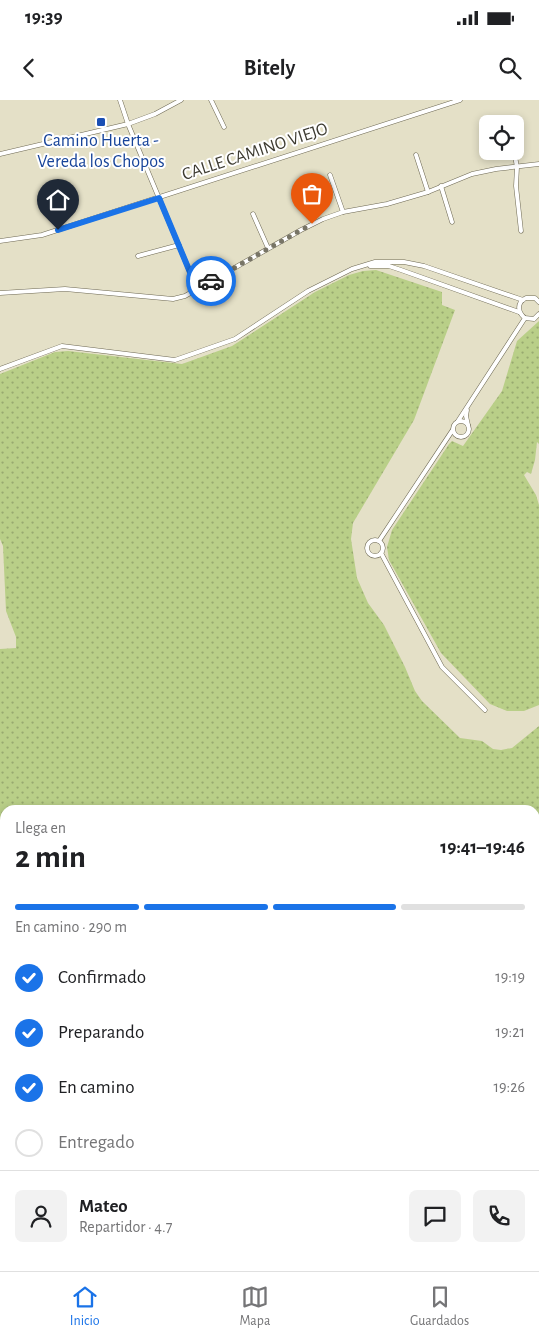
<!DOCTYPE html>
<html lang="es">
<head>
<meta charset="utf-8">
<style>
  :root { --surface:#fff; --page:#f2f2f2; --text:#202124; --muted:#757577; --line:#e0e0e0; --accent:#1a73e8 }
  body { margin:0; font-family:"Alegreya Sans",sans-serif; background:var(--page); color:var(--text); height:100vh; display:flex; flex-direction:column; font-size:19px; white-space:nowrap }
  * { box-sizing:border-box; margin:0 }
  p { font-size:16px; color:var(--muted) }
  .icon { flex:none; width:28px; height:28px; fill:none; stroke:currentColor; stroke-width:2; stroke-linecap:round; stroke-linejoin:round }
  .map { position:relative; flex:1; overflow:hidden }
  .panel { position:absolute; left:0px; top:705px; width:540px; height:466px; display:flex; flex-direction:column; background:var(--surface); border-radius:15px 15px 0 0; box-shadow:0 2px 8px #0003 }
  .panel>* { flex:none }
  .controls { position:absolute; left:479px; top:15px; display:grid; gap:10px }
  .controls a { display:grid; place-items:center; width:45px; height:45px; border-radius:8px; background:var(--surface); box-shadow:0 2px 8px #0003; font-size:25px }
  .pin { position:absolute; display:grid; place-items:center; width:42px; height:42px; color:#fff; margin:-51px -21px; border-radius:50% 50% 50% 0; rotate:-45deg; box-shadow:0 0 5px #0007 }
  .pin .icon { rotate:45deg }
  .courier { position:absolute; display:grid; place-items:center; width:50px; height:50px; margin:-25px; border:4px solid #1a73e8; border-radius:50%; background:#fff; color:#222; box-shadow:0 1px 6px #0007 }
  .headline em { font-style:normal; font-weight:700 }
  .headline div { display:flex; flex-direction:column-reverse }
  .headline { display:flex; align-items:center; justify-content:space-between; height:85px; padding:0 15px }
  h1 { font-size:32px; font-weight:700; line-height:38px }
  .bar { display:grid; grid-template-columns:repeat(4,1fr); gap:8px 5px; align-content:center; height:60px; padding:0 15px }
  .bar i { height:6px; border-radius:4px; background:var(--line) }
  .bar .current { background:var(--accent) }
  .bar p { grid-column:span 4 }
  .line { display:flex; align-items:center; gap:12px; padding:0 15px; border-top:1px solid var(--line) }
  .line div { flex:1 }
  .round { display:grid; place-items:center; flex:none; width:52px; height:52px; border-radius:8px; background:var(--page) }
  ol { padding:0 15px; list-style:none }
  li { display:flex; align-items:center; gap:15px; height:55px }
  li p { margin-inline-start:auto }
  li .icon { padding:5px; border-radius:50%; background:var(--accent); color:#fff; stroke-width:4 }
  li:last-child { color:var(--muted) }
  li i { width:28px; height:28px; border:2px solid var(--line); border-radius:50% }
  .status { display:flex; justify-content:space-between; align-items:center; height:35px; padding:0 25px; background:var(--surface); direction:ltr }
  .status svg { height:14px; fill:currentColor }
  header { display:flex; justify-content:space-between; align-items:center; height:65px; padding:0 15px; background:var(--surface); font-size:22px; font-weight:700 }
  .dock { display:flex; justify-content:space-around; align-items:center; height:70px; border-top:1px solid var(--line); background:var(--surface); font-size:14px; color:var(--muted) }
  .dock a { display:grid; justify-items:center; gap:2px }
  .dock .current { color:var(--accent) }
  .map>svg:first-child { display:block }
</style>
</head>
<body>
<div class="status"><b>19:39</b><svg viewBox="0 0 49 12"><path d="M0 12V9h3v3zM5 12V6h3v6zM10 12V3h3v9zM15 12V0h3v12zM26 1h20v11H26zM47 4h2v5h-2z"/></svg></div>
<header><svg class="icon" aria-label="back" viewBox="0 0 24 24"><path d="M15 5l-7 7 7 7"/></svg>Bitely<svg class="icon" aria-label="search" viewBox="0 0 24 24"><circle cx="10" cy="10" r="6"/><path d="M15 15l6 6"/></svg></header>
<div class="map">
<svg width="539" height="1171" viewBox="0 0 539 1171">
  <defs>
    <pattern id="grass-dots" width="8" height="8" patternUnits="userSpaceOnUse" patternTransform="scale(1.25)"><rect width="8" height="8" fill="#b9cf88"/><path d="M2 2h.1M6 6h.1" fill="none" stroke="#98a970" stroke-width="1.8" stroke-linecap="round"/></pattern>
  </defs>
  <rect width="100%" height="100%" fill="#e4e0c7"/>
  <g fill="url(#grass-dots)">
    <polygon points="376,170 442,192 442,205 455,210 414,320 353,423 351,439 357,478 368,503 384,525 405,567 415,591 422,601 460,638 482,641 493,649 501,650 512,648 539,626 539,1035 535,1035 535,710 5,710 5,1084 0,1083 0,549 16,548 16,537 6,511 3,446 0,439 0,274 55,252 68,251 182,264 232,246 315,192 349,175 363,171"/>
    <polygon points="539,221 539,344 537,342 535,360 531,374 527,372 524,375 536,395 539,405 539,605 524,611 507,611 490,604 441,553 389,460 387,447 392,430 449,344 452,341 463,346 502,291 517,241"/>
    <polygon points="0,1118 5,1119 5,1166 18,1166 17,1171 0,1171"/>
    <polygon points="338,1166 451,1166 451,1171 459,1171 333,1171"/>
  </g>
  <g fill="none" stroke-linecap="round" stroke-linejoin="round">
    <g stroke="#03b7bc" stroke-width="1">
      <polyline points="535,849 539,851"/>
      <polyline points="0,895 5,889"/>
    </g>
    <defs>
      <g id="street">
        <polyline points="120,0 128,24 197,189"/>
        <polyline points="211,0 224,27"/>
        <polyline points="514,51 517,67 516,86 521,131"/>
        <polyline points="0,54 128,24 155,14 181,0"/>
        <polyline points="416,55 428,92"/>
        <polyline points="330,75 343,112"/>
        <polyline points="441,86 452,122"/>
        <polyline points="253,114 268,148"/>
        <polyline points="0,141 42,135 460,0"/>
        <polyline points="138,156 179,145"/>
        <polyline points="370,166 389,166 401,170 519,212"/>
        <polyline points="0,193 65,189 173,199 185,196 301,130 323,119 343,112 387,104 428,92 472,74 496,69 539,64"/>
        <path d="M539,202L535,198H526C517,202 517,212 525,218L534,219L539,214"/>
        <polyline points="0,269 62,246 175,260 235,239 308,191 352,169 375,162 404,162 424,166 523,200"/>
        <polyline points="467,310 466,316 468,325"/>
        <polyline points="458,321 525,218"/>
        <circle cx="461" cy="329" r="8"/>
        <circle cx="375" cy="448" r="8"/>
        <polyline points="379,441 452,331"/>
        <polyline points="381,453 442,567 485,610"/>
        <polyline points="0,1010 5,1010"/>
        <polyline points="0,1016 5,1016"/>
      </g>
      <g id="secondary">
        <polyline points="535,1138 539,1138"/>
        <polyline points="535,1146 539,1146"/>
        <polyline points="269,1166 271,1171"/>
        <polyline points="483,1166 485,1171"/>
        <polyline points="495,1166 495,1171"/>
        <polyline points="238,1171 250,1166"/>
        <polyline points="321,1171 323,1166"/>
      </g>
      <g id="highway">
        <polyline points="535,1045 539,1045"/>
        <polyline points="535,1062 539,1062"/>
        <polyline points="0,1093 5,1093"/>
        <polyline points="0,1110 5,1110"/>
      </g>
    </defs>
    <use href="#street" stroke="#6d6853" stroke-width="5"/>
    <use href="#secondary" stroke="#6d6853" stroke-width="7"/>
    <use href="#highway" stroke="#b97d63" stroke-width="9"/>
    <use href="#street" stroke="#fff" stroke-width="4"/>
    <use href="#secondary" stroke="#fff" stroke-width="5.5"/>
    <use href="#highway" stroke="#fba07e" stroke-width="8"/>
  </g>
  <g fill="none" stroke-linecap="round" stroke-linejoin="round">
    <polyline stroke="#787566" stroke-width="5" stroke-dasharray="0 9" points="211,181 312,124"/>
    <polyline stroke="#1a73e8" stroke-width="6" points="58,130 159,98 197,189 211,181"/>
  </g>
  <rect fill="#1a4fb4" stroke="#fff" stroke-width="2" x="96" y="17" width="10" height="10" rx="2.5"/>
  <g text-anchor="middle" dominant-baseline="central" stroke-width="4" stroke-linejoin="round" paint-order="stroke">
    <g font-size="18" fill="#164399" stroke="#fff">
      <text x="101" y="41">Camino Huerta -<tspan x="101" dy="21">Vereda los Chopos</tspan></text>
    </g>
    <g font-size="18" fill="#3e3c32" stroke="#fff">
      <text transform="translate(255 52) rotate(-18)">CALLE CAMINO VIEJO</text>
    </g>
  </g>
</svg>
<div class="controls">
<a><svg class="icon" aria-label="locate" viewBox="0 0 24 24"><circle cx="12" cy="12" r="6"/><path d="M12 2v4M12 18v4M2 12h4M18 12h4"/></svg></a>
</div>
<div class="pin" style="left:312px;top:124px;background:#ea580c"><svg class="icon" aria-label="bag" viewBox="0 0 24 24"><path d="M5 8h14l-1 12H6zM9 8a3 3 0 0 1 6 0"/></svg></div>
<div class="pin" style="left:58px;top:130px;background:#1f2937"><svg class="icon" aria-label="home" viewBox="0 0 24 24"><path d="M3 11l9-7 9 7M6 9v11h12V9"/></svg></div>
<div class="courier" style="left:211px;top:181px"><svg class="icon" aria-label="car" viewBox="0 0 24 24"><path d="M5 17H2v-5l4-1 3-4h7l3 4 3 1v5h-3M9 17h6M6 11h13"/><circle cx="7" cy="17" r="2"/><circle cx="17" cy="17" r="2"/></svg></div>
<section class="panel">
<div class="headline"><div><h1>2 min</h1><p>Llega en</p></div><em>19:41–19:46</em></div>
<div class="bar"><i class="current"></i><i class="current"></i><i class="current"></i><i></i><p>En camino · 290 m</p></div>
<ol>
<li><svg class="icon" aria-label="check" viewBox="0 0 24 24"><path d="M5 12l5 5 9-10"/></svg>Confirmado<p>19:19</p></li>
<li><svg class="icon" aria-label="check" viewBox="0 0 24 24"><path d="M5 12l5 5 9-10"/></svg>Preparando<p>19:21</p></li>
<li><svg class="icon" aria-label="check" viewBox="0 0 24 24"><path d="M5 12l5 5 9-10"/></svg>En camino<p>19:26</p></li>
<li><i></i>Entregado</li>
</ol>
<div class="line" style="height:90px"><a class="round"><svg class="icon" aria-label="person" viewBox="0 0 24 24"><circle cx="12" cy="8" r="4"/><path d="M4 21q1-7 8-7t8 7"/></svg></a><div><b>Mateo</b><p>Repartidor · 4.7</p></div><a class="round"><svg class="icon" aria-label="chat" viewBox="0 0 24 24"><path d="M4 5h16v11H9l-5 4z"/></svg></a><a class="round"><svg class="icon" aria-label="phone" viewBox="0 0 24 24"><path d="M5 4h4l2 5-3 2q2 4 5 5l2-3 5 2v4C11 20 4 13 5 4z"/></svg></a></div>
</section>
</div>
<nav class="dock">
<a class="current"><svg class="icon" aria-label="home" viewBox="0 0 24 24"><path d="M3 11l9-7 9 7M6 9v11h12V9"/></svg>Inicio</a>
<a><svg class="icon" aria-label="map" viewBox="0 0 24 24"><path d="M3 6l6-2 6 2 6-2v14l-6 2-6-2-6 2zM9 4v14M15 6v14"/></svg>Mapa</a>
<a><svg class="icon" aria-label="saved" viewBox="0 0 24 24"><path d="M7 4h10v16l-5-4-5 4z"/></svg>Guardados</a>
</nav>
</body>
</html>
